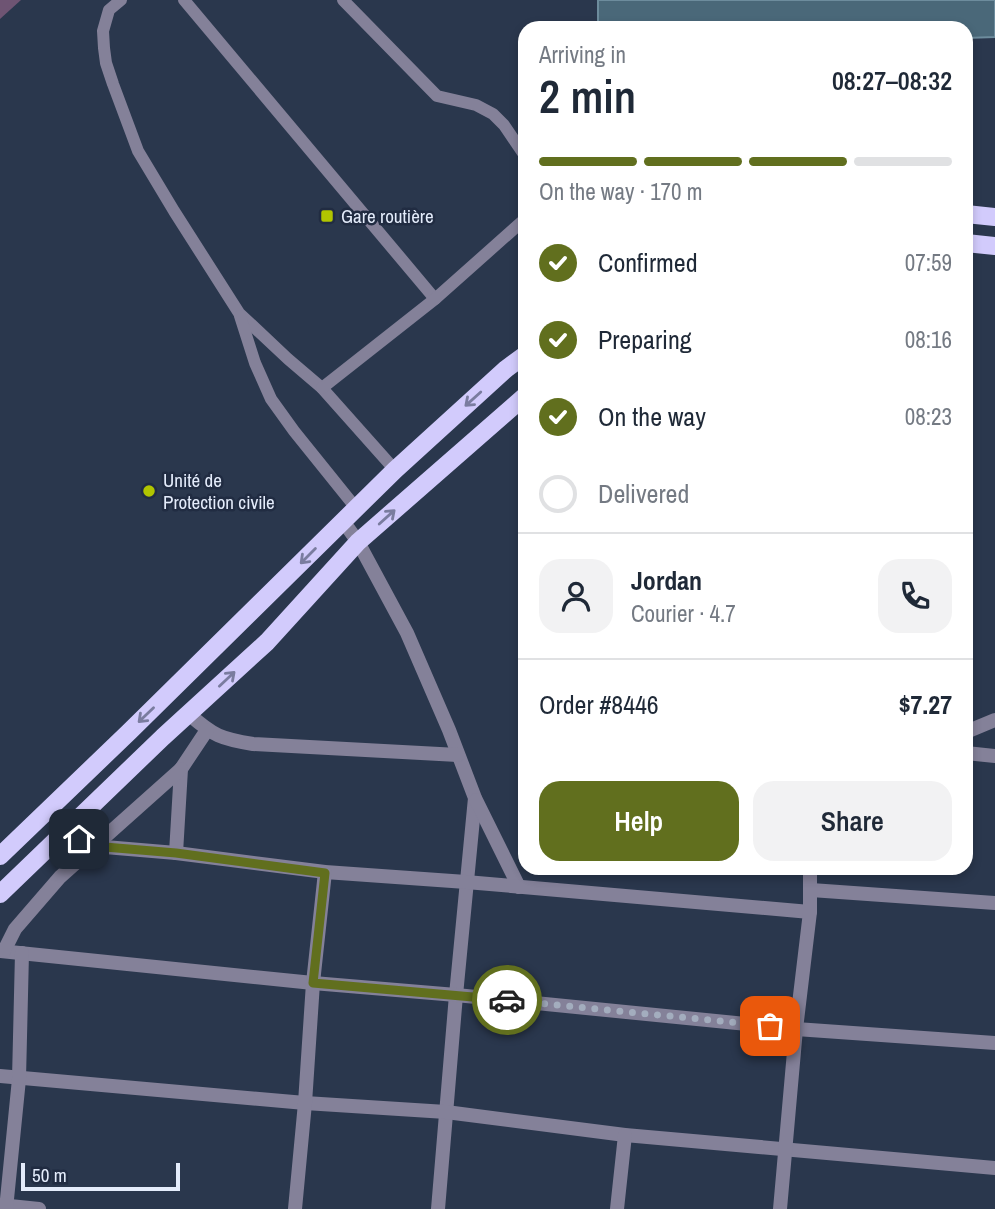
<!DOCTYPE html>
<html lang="en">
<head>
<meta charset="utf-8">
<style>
  :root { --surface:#fff; --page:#f2f2f3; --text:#1f2937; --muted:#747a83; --line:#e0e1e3; --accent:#616f1e }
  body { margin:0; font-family:"Archivo Narrow",sans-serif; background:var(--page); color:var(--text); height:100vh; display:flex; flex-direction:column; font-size:26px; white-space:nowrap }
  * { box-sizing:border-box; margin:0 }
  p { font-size:23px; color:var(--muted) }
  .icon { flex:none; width:38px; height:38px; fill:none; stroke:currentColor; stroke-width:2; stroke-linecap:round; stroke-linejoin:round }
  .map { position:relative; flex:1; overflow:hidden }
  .drawer { position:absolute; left:518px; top:21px; width:455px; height:854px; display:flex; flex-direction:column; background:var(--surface); border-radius:21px; box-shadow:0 4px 10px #0003 }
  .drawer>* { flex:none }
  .scale { position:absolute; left:21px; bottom:18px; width:159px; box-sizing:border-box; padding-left:7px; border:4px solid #e4ecfb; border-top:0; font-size:19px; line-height:24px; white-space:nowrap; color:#e4ecfb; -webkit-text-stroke:5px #212c42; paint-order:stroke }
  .pin { position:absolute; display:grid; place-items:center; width:60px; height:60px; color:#fff; margin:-30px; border-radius:14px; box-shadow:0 4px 10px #0006 }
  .courier { position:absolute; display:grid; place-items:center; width:70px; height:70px; margin:-35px; border:5px solid #616f1e; border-radius:50%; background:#fff; color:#222; box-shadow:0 2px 9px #0007 }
  .head em { font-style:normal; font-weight:600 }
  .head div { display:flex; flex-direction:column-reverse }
  .head { display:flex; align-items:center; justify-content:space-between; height:119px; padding:0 21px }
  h1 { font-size:46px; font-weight:600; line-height:52px }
  .bar { display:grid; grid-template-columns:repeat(4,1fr); gap:10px 7px; align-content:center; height:84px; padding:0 21px }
  .bar i { height:9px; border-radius:5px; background:var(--line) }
  .bar .selected { background:var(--accent) }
  .bar p { grid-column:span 4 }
  .line { display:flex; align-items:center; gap:18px; padding:0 21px; border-top:2px solid var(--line) }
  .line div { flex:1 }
  .round { display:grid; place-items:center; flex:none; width:74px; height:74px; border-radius:21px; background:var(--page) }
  ol { padding:0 21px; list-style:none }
  li { display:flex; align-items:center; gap:21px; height:77px }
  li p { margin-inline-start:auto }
  li .icon { padding:7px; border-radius:50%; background:var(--accent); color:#fff; stroke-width:4 }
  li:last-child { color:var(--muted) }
  li i { width:38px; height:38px; border:4px solid var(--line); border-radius:50% }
  .button { display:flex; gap:14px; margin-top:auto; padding:14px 21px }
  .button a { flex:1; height:80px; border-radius:21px; background:var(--accent); color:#fff; font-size:28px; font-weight:600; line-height:80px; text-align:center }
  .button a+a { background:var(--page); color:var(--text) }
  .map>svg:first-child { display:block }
</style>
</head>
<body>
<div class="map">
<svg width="995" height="1209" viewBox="0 0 995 1209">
  <rect width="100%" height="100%" fill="#2a374d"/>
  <polygon fill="#6e5473" points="0,0 21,0 0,19"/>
  <polygon fill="#4a6879" stroke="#6d8c9d" stroke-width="2" points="598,0 995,0 995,37 966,38 966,28 598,28"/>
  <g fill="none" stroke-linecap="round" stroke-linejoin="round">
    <g stroke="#848199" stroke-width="12">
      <polyline points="121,0 109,10 103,31 104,48 106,63 113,84 138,151 174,211 239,313 288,359 322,388 395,470"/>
      <polyline points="184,0 435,299"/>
      <polyline points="343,0 437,96 476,105 493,114 504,125 525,156"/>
      <polyline points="240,316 255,363 271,399 294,431 356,508"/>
      <polyline points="322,388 435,299 525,219"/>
    </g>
    <g stroke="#848199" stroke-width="14">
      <polyline points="343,521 358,542 407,633 449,730 475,798 456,995 438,1209"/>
      <path d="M189,714C213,736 222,739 253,744L458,755"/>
      <polyline points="966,753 995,756"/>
      <polyline points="476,800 519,887"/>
      <polyline points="64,833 93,846 176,853 325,872 466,882 810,912"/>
      <polyline points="176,853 181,769 207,730"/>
      <polyline points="811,890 995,903"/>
      <polyline points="0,951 313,983 456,995 796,1029 995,1043"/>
      <polyline points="4,951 15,929 60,877 181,769"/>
      <polyline points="0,1076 305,1103 446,1112 625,1135 995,1168"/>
      <polyline points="0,1205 39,1209"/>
      <polyline points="6,1209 19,1079 22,953"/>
      <polyline points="295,1209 305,1103 313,983 325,872"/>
      <polyline points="617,1209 625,1135"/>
    </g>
    <g stroke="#848199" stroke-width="14">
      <polyline points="966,732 995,720"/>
      <polyline points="780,1209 796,1029 810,912 810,868"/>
    </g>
    <g stroke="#d2cbfc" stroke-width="18">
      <polyline points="966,214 995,217"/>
      <polyline points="966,243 995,246"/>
      <polyline points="0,856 129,732 395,470 506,369 525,355"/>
      <polyline points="0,894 163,737 267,642 358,542 525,396"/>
    </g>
  </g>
  <defs><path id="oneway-shaft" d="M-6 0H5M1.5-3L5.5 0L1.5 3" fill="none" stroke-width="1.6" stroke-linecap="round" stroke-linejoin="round" transform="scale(1.75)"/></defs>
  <g stroke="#7a7c9f">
    <use href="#oneway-shaft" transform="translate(473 399) rotate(138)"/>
    <use href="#oneway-shaft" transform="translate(387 517) rotate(-42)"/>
    <use href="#oneway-shaft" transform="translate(308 556) rotate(135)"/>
    <use href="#oneway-shaft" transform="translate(227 679) rotate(-43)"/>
    <use href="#oneway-shaft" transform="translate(146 715) rotate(136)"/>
  </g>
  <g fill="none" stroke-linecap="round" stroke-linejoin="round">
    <polyline stroke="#a3adbe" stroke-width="7" stroke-dasharray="0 12.6" points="507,1000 770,1026"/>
    <polyline stroke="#616f1e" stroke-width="9" points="79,839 93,846 176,853 325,873 313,983 507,1000"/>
  </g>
  <g fill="#b1c500" stroke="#212c42" stroke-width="2.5">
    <rect x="320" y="209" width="14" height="14" rx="3.5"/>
    <circle cx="149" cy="491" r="7"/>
  </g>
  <g text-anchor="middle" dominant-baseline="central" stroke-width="5" stroke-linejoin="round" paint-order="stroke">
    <g font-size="19" fill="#e4ecfb" stroke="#212c42" text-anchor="start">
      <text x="341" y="216">Gare routière</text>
      <text x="163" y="480">Unité de<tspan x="163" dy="22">Protection civile</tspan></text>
    </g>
  </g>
</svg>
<div class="scale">50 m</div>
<div class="pin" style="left:770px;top:1026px;background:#ea580c"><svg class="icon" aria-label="bag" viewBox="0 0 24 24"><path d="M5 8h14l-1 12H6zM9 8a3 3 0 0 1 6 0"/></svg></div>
<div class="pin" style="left:79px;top:839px;background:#1f2937"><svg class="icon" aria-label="home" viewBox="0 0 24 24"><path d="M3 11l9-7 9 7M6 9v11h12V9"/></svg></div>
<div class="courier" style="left:507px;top:1000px"><svg class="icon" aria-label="car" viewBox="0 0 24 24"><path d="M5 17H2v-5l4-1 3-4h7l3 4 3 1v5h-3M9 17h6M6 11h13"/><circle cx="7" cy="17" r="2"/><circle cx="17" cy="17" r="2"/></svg></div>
<section class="drawer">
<div class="head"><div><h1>2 min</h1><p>Arriving in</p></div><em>08:27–08:32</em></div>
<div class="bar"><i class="selected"></i><i class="selected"></i><i class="selected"></i><i></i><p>On the way · 170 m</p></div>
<ol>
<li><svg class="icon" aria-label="check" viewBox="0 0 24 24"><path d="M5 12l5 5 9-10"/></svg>Confirmed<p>07:59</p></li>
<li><svg class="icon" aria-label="check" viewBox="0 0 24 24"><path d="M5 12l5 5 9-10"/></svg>Preparing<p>08:16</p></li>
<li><svg class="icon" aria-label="check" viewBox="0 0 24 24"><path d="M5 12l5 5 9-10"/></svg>On the way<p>08:23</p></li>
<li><i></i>Delivered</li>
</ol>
<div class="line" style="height:126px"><a class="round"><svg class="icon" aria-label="person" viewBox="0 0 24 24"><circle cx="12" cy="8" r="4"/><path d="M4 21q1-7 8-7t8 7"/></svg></a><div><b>Jordan</b><p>Courier · 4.7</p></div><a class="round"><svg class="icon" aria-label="phone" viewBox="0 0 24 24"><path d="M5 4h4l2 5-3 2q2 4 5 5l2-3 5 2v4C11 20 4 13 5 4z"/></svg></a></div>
<div class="line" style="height:91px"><div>Order #8446</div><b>$7.27</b></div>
<div class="button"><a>Help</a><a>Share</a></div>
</section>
</div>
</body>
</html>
